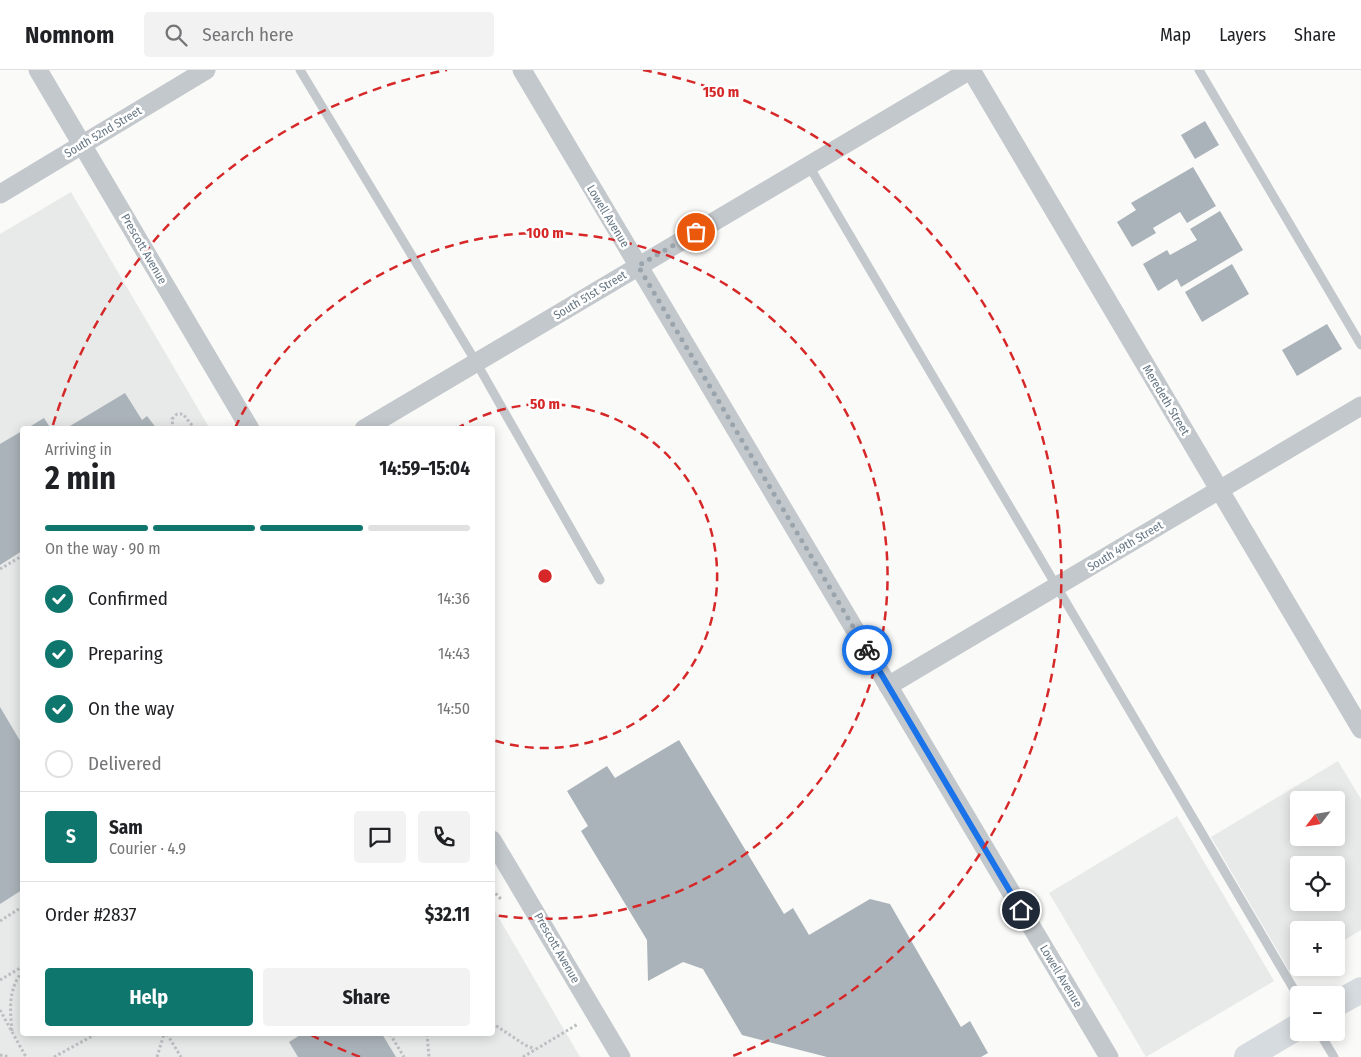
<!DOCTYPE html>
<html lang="en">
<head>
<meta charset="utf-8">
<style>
  :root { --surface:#fff; --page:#f2f2f2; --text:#202124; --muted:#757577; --line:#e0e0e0; --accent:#0f766e }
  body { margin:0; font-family:"Fira Sans Condensed",sans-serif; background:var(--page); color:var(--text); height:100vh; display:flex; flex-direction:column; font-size:19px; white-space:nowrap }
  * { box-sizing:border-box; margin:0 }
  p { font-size:16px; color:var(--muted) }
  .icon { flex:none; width:28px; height:28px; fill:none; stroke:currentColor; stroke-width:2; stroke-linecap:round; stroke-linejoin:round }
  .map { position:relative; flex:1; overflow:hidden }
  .panel { position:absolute; left:20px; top:356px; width:475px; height:610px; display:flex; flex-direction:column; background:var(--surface); border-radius:5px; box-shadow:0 2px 12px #0003 }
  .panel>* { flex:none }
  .needle { width:32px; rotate:239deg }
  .tools { position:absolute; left:1290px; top:721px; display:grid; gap:10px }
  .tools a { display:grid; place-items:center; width:55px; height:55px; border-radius:5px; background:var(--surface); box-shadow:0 2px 12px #0003; font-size:25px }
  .pin { position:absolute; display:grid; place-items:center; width:42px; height:42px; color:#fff; margin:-21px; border:2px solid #fff; border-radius:50%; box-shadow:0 1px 5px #0007 }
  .courier { position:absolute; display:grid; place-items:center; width:50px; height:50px; margin:-25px; border:4px solid #1a73e8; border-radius:50%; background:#fff; color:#222; box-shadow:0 1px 6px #0007 }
  .headline em { font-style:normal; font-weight:700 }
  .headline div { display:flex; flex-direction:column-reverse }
  .headline { display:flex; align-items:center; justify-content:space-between; height:85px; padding:0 25px }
  h1 { font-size:32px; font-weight:700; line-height:38px }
  .bar { display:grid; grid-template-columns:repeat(4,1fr); gap:8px 5px; align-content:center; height:60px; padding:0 25px }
  .bar i { height:6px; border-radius:4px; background:var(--line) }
  .bar .selected { background:var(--accent) }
  .bar p { grid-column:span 4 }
  .line { display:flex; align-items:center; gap:12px; padding:0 25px; border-top:1px solid var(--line) }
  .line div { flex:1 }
  .round { display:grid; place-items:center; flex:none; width:52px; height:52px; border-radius:5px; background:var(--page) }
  ol { padding:0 25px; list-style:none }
  li { display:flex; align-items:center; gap:15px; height:55px }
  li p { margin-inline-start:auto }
  li .icon { padding:5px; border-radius:50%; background:var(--accent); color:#fff; stroke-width:4 }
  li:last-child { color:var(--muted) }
  li i { width:28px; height:28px; border:2px solid var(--line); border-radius:50% }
  .primary-button { display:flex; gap:10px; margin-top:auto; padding:10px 25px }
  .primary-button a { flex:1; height:58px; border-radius:5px; background:var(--accent); color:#fff; font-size:20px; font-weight:700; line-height:58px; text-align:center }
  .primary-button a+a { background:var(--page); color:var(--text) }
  header { display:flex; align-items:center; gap:30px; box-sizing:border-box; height:70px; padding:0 25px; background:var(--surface); border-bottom:1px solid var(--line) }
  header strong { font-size:24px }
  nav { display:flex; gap:28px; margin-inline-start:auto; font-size:18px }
  .search { width:350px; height:45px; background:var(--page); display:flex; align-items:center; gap:12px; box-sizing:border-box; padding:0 18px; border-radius:5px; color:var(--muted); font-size:19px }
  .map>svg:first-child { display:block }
</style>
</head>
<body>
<header>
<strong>Nomnom</strong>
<div class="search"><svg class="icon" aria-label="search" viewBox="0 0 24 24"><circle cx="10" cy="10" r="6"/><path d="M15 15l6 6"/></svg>Search here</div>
<nav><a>Map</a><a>Layers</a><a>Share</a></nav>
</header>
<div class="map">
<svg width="1361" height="987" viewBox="0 0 1361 987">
  <rect width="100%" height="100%" fill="#fafaf8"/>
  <g fill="#e8e9e9" fill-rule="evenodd">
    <polygon points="71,122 210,359 22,359 22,964 492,964 493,838 580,987 0,987 0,164"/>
    <path d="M1338,691L1361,729V860L1336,875V860H1299V897L1290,902L1211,767ZM1299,730H1336V768H1299ZM1299,795H1336V832H1299Z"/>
    <polygon points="1177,746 1274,911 1146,987 1049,823"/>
  </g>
  <g fill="#aab3b9">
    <polygon points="1205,51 1219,75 1195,89 1181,65"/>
    <polygon points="1193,97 1216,136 1187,153 1180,142 1153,158 1156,163 1132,177 1117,152 1136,140 1131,133"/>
    <polygon points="1220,141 1243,180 1181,217 1177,209 1158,221 1143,194 1167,180 1170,185 1197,170 1190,159"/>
    <polygon points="1232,194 1249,224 1202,252 1185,222"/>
    <polygon points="1327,254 1342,279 1297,306 1282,280"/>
    <polygon points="125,323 142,350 147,346 157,359 65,359"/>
    <polygon points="44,348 51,359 26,359"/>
    <polygon points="22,361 22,481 0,495 0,374"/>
    <polygon points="0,637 22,674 22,820 0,834"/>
    <polygon points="679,670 784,844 793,838 809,865 870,829 890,834 961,957 970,951 988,983 981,987 827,987 742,965 703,899 683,892 648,911 647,870 581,761 588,756 567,721 607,696 615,708"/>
    <polygon points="302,964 382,964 396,987 298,987 289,972"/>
  </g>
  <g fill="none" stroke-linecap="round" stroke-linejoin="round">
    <g stroke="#bbbfc2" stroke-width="3" stroke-dasharray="2.5 2.5" stroke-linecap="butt">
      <polyline points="173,359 172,349 177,344 183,344 195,359"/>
      <polyline points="0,499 22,486"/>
      <polyline points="492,820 501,829"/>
      <polyline points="0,851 22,837"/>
      <polyline points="0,910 22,897"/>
      <polyline points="0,940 26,987"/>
      <polyline points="492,953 525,975 535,979"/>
      <path d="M12,961C10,939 8,920 22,902"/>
      <polyline points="167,964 181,987"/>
      <polyline points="390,964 404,987"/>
      <polyline points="427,964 429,987"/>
      <polyline points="0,985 10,987"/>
      <polyline points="54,987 96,964"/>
      <polyline points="157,987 164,964"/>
      <polyline points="523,987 578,954"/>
    </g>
    <g stroke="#c3c8cc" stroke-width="9">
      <polyline points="300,0 476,292 600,510"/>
      <polyline points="1199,0 1361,275"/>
      <polyline points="809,96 1299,928"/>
      <polyline points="1319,962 1334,987"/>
    </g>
    <g stroke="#c3c8cc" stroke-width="19">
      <polyline points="38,0 250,359"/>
      <polyline points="522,0 1109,987"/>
      <polyline points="971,0 1361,659"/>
      <polyline points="0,124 206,0"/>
      <polyline points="364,359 970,0"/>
      <polyline points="888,616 1361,336"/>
      <polyline points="492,770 621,987"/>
    </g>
    <g stroke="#d6dbdf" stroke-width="26">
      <polyline points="1336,934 1361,920"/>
      <polyline points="1247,987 1299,956"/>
    </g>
  </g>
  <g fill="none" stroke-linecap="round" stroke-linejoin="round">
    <polyline stroke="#99a4ac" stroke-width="5" stroke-dasharray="0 9" points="696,162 638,196 867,580"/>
    <polyline stroke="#1a73e8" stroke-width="6" points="867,580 1021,840"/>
  </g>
  <g fill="none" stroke="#d62828" stroke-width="2.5" stroke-dasharray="9 6">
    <path d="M456 359A172 172 0 1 1 493 670"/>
    <path d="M235 358A343 343 0 1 1 494 845"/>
    <path d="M360 987A515 515 0 0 1 311 965M53 355A515 515 0 0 1 447 0M643 0A515 515 0 0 1 730 987"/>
  </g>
  <g text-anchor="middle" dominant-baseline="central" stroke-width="5" stroke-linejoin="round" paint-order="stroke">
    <g font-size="12" fill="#657683" stroke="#fff">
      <text transform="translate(103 62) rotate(-31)">South 52nd Street</text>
      <text transform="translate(608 146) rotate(59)">Lowell Avenue</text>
      <text transform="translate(144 179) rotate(60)">Prescott Avenue</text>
      <text transform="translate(590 225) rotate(-31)">South 51st Street</text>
      <text transform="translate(1166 330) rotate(59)">Meredeth Street</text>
      <text transform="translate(1125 476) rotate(-31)">South 49th Street</text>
      <text transform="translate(557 878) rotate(60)">Prescott Avenue</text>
      <text transform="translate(1061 906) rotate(59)">Lowell Avenue</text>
    </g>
  </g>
  <circle cx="545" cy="506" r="8" fill="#d62828" stroke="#fff" stroke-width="2.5"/>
  <g font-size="15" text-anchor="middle" font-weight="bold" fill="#d62828" stroke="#fff" stroke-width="5" stroke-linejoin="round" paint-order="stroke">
    <text x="721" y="27">150 m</text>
    <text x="545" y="168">100 m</text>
    <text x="545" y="339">50 m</text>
  </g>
</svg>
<div class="tools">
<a><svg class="needle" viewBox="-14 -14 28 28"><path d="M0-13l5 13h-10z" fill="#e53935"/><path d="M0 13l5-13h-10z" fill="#757577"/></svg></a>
<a><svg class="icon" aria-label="locate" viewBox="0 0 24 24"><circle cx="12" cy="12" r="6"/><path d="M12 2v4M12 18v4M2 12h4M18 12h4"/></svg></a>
<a>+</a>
<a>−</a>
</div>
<div class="pin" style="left:696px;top:162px;background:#ea580c"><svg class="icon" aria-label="bag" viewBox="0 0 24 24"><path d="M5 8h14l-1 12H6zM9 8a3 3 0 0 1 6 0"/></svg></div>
<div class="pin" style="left:1021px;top:840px;background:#1f2937"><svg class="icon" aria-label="home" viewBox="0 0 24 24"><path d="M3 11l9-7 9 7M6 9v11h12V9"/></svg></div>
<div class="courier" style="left:867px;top:580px"><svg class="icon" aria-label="bike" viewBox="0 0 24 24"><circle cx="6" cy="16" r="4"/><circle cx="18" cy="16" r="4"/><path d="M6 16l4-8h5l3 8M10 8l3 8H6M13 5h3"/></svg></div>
<section class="panel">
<div class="headline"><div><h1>2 min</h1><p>Arriving in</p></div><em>14:59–15:04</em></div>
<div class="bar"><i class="selected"></i><i class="selected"></i><i class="selected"></i><i></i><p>On the way · 90 m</p></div>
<ol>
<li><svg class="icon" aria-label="check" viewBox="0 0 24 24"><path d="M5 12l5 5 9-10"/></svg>Confirmed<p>14:36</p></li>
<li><svg class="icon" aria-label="check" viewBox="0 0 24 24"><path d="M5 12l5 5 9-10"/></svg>Preparing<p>14:43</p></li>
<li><svg class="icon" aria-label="check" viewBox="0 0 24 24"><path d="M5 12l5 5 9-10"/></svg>On the way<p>14:50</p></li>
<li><i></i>Delivered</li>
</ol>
<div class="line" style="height:90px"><b class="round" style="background:var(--accent);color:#fff">S</b><div><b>Sam</b><p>Courier · 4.9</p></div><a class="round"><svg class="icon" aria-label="chat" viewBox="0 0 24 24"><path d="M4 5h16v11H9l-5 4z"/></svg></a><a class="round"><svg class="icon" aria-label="phone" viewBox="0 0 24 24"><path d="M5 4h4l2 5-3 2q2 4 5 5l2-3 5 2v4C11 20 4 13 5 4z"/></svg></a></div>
<div class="line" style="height:65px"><div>Order #2837</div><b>$32.11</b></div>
<div class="primary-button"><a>Help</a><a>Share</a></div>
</section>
</div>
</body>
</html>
